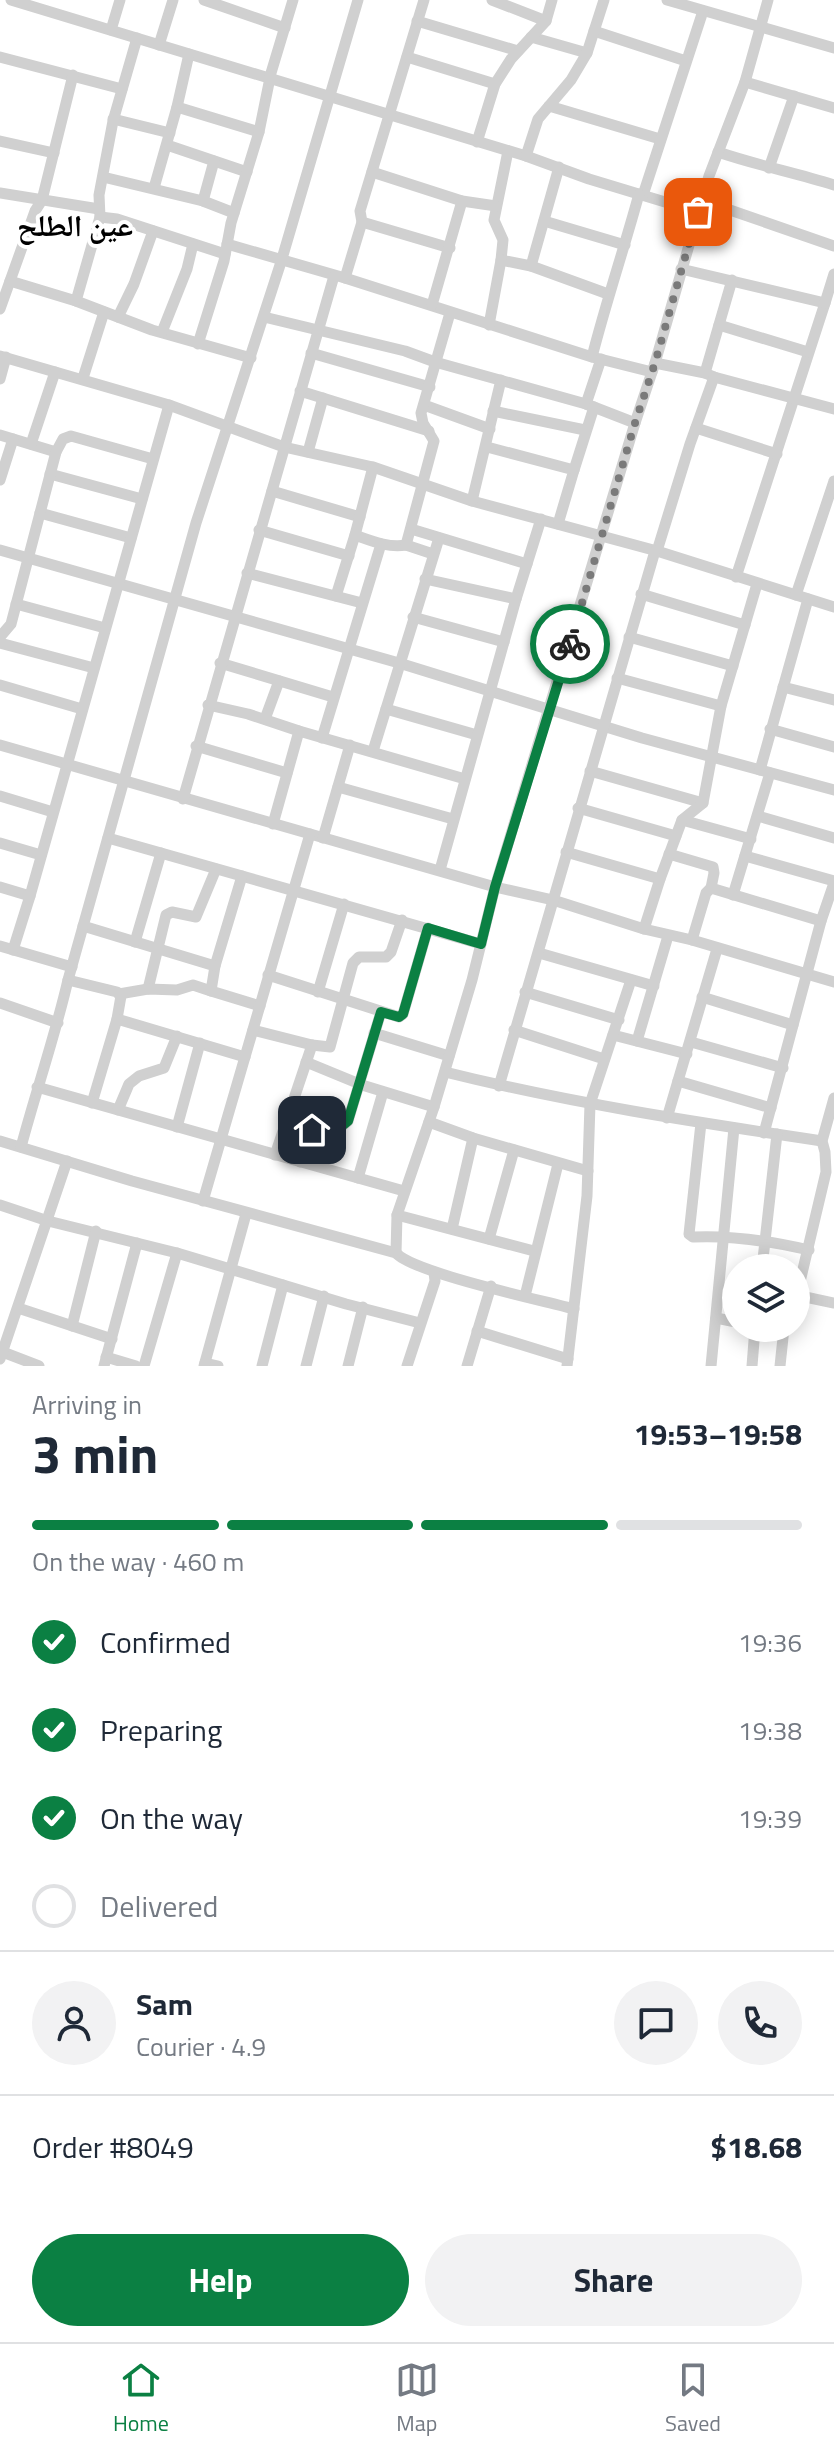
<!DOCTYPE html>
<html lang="en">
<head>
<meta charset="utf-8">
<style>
  :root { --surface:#fff; --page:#f2f2f3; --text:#1f2937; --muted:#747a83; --line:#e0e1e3; --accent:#0b8043 }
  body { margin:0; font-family:"Titillium Web","Noto Naskh Arabic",sans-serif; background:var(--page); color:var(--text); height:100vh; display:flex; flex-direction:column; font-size:30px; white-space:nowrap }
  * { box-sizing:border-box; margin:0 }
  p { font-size:26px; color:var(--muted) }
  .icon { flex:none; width:44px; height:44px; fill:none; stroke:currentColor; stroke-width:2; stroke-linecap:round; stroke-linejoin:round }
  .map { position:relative; height:1366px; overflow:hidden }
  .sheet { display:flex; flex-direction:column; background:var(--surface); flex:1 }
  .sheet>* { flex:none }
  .controls { position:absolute; left:722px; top:1254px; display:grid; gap:16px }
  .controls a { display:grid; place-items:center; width:88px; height:88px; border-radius:50%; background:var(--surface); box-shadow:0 4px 20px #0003; font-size:40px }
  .pin { position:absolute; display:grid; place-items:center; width:68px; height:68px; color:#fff; margin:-34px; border-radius:16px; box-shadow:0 4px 12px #0006 }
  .courier { position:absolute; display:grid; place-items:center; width:80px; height:80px; margin:-40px; border:6px solid #0b8043; border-radius:50%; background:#fff; color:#222; box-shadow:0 2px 10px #0007 }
  .headline em { font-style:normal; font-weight:700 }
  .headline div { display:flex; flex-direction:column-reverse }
  .headline { display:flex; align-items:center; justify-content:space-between; height:136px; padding:0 32px }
  h1 { font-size:52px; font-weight:700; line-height:60px }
  .bar { display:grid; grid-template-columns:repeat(4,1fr); gap:12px 8px; align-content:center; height:96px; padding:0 32px }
  .bar i { height:10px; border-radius:6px; background:var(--line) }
  .bar .selected { background:var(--accent) }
  .bar p { grid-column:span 4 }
  .line { display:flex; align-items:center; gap:20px; padding:0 32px; border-top:2px solid var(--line) }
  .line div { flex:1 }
  .round { display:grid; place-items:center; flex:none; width:84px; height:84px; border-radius:42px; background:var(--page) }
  ol { padding:0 32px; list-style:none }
  li { display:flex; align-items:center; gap:24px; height:88px }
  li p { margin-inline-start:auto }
  li .icon { padding:8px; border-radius:50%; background:var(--accent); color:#fff; stroke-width:4 }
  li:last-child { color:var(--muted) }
  li i { width:44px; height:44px; border:4px solid var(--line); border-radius:50% }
  .cta { display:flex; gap:16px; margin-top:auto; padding:16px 32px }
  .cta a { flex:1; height:92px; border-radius:48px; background:var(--accent); color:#fff; font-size:32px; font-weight:700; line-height:92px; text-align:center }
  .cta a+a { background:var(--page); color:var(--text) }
  .tab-bar { display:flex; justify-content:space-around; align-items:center; height:112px; border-top:2px solid var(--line); background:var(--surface); font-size:22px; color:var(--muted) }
  .tab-bar a { display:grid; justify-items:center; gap:4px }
  .tab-bar .selected { color:var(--accent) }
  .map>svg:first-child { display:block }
</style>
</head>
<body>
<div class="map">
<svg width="834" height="1366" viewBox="0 0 834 1366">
  <rect width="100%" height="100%" fill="#fff"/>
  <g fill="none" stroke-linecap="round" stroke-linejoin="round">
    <g stroke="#d0d0d0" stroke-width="11">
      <polyline points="11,0 526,156 589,179 698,212"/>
      <polyline points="204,0 285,28"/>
      <polyline points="424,0 360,211 362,222 450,248"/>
      <polyline points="492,0 546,21"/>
      <polyline points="667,0 834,48"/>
      <polyline points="417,21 518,51"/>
      <polyline points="111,30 120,0"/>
      <polyline points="594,31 686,61"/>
      <polyline points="531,37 587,53"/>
      <polyline points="159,45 173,0"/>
      <polyline points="0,57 122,89"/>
      <polyline points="407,57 495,84"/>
      <polyline points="745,82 834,108"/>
      <polyline points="549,106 660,139"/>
      <polyline points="177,107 259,132"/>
      <polyline points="113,119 170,133"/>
      <polyline points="0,141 54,153"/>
      <polyline points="477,142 495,84 511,59 546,21 552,0"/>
      <polyline points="167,145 247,172"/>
      <polyline points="508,151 494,220 503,240 501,260 531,266 608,294"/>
      <path d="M718,152C756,165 796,173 834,185"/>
      <polyline points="526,156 538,119 571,80 587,53 604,0"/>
      <polyline points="769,168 794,96"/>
      <polyline points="372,172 462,201 496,206"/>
      <polyline points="103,177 203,201 234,213"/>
      <polyline points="154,188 177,107 189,54"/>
      <polyline points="0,193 99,209"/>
      <polyline points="643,195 703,11"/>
      <polyline points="701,200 834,246"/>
      <polyline points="203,201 214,161"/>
      <polyline points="100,217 117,219 225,254"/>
      <polyline points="544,221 625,245"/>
      <polyline points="227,244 345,278 592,357 652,372"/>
      <polyline points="531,266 559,167"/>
      <polyline points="681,269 825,303 736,577"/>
      <polyline points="345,278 362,222"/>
      <polyline points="10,281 76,301 152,330 251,358"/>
      <polyline points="76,301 100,217 99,195 113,121 137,38"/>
      <polyline points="825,303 834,274"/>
      <polyline points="432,305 462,201"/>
      <polyline points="0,309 35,211 42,200 73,75"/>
      <polyline points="118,317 134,284 153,231"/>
      <polyline points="264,317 405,351 435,362 586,404 635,423"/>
      <polyline points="489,325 501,260"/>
      <polyline points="719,325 808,352"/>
      <polyline points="162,332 187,269 193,244"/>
      <polyline points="198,344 224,261 231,223 259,132 271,73 293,0"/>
      <polyline points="311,353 430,387"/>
      <polyline points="0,356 169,405 284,447 373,467 472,501 657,551 834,607"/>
      <path d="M592,357C606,302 624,249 639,194"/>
      <polyline points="655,363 705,373 714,377 834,409"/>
      <polyline points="705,373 732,280"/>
      <polyline points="83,378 104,312"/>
      <polyline points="0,379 6,357"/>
      <polyline points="300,391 429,431"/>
      <polyline points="586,404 601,359"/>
      <polyline points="424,405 490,429"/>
      <polyline points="493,411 585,430"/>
      <polyline points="696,428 777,454"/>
      <polyline points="0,435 56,452"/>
      <polyline points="31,444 55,372"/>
      <polyline points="487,447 574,470 558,524"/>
      <polyline points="308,452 323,398"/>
      <polyline points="574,470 594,407"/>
      <polyline points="50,474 142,499"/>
      <polyline points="0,480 13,439"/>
      <polyline points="272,491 360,517"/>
      <polyline points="472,501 501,380"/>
      <polyline points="40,513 131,538"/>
      <polyline points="411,529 527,564"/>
      <polyline points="259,530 349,556"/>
      <path d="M355,535C372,541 388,548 406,545"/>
      <polyline points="0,550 399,663 642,738 834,790"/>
      <polyline points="657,551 690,444 714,377"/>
      <polyline points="433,554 406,545 434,441 423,423 421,413 450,313"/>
      <polyline points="247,573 362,603"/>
      <polyline points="425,579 516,599"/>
      <polyline points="641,594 745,625"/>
      <polyline points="796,595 834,481"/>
      <polyline points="336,596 355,535 373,467"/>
      <polyline points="16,604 105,628"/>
      <polyline points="413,617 504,642"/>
      <polyline points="0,637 11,624 56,452 63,439 71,436 153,459"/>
      <polyline points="629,637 733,666"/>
      <polyline points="0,643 94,668"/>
      <polyline points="220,663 333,697"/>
      <polyline points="617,678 721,706"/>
      <polyline points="0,685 82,709"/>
      <polyline points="783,687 834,700"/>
      <polyline points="208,705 248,714 299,731 465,779"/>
      <polyline points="386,709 477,735"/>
      <polyline points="265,719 279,681"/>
      <polyline points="770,729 834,747"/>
      <polyline points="322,738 381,544"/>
      <polyline points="0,745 495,887 553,900 644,929 692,940 834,982"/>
      <polyline points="196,746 287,773"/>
      <polyline points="373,751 439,538"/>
      <polyline points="760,770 808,599"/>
      <polyline points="590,771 703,803"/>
      <polyline points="338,787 453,819"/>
      <polyline points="0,796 53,812"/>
      <polyline points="183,799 334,276"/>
      <polyline points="578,808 676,836"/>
      <polyline points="758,816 834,838"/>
      <polyline points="682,820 751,839"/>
      <polyline points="273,824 299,731"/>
      <polyline points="108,838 481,944"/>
      <polyline points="323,838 350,745"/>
      <polyline points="0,843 41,855"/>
      <polyline points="566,852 660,879"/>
      <polyline points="669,854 713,867 714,873 711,888"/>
      <polyline points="745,856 834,881"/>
      <polyline points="440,870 516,599 541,519"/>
      <polyline points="242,876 215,966 211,991 260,1006"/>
      <polyline points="0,887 30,896"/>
      <polyline points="733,895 770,773"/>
      <polyline points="83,926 215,966"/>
      <polyline points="644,929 660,879 682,820 703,803 721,706 757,584"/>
      <polyline points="692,940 706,893 711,888 821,921"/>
      <polyline points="135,942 161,853"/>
      <polyline points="0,946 72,967"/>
      <polyline points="13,950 30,896 169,405"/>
      <polyline points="539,953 654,986"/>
      <polyline points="268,975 399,1017 403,1014 428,928"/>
      <polyline points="68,980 117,992 121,996 117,1019 92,1103"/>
      <polyline points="148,989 166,915 172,912 196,917 216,869"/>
      <polyline points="318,992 344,904"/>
      <polyline points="525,992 619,1020"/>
      <polyline points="119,994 148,989 177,990 193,985 211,991"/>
      <polyline points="702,997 793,1025"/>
      <polyline points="0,1003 58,1023"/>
      <polyline points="117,1019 245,1057"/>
      <polyline points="253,1030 312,1045 330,1047 353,963 359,957 386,957 391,952 402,920"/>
      <polyline points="514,1030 604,1059"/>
      <polyline points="374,1033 449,1056"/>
      <polyline points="613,1035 687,1054"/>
      <polyline points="637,1041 668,936"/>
      <polyline points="691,1042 783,1068"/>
      <polyline points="306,1062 362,1085 434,1107"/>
      <path d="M445,1072C569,1103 695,1122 822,1141"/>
      <polyline points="678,1081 771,1108"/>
      <polyline points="499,1086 655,551"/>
      <polyline points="37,1087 404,1191"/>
      <polyline points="118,1110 129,1084 139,1076 164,1068 177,1036"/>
      <polyline points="667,1118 717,949"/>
      <polyline points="429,1122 473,1138 588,1171"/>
      <path d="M701,1123L689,1234L693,1237C733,1235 770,1241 809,1250"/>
      <polyline points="177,1127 200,1043"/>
      <polyline points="764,1133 821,921 834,883"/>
      <path d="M0,1141L132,1181L396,1253C414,1273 541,1300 574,1309"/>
      <path d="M21,1147C36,1091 55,1036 68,980L196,523L281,262L358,0"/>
      <polyline points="275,1155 312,1045"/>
      <polyline points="300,1162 314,1129 337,1130 348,1121 381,1012"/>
      <polyline points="358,1178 383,1092"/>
      <polyline points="203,1201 310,834"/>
      <polyline points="0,1205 48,1221 177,1253 346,1304 420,1323"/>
      <polyline points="397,1215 534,1251"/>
      <polyline points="452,1229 473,1138"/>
      <polyline points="489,1239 514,1150"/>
      <polyline points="396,1253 397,1215 434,1107 472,980 495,887 635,423 655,363 709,176 745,82 768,0"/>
      <polyline points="762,1268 777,1134"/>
      <polyline points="799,1294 799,1286 826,1172 825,1152 822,1141 834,1098"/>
      <polyline points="796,1295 834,1303"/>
      <polyline points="525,1296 558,1164"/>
      <polyline points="18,1308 112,1339"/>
      <polyline points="716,1318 736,1322"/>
      <polyline points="72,1326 96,1231"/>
      <polyline points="477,1331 568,1359"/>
      <polyline points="0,1351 39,1366"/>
      <polyline points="106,1357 136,1366"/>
      <polyline points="0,1359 67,1161"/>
      <polyline points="205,1363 218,1366"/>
      <polyline points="104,1366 137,1243"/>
      <polyline points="144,1366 177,1253"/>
      <polyline points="204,1366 246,1214"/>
      <polyline points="262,1366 283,1285"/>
      <polyline points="306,1366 324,1296"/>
      <polyline points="348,1366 363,1307"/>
      <polyline points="407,1366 435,1281 434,1272"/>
      <polyline points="467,1366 491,1286"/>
      <polyline points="567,1366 587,1196 590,1104 631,980"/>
      <polyline points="711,1366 734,1128"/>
      <polyline points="752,1366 755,1328"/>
      <polyline points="780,1366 784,1328"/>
    </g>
  </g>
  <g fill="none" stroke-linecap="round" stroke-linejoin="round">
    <polyline stroke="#7a7a7a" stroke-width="8" stroke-dasharray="0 14.4" points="570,644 635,423 655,363 698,212"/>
    <polyline stroke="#0b8043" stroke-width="10" points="312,1130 316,1128 337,1130 348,1121 381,1012 399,1017 403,1014 428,928 481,944 495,887 570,644"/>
  </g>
  <g text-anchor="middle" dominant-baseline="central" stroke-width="8" stroke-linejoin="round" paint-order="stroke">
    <g font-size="30" font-weight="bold" fill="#000" stroke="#fff">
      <text x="75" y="225">عين الطلح</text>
    </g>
  </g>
</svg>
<div class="controls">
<a><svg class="icon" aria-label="layers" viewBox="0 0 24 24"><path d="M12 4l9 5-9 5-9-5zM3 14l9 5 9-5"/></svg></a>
</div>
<div class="pin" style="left:698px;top:212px;background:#ea580c"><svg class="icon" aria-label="bag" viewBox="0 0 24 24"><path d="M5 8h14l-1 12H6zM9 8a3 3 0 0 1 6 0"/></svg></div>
<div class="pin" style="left:312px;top:1130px;background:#1f2937"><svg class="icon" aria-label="home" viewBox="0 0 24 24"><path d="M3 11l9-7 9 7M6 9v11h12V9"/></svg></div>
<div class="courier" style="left:570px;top:644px"><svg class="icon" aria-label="bike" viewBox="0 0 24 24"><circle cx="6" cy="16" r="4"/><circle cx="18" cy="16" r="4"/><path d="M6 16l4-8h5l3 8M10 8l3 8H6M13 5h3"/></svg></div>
</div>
<section class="sheet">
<div class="headline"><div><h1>3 min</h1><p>Arriving in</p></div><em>19:53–19:58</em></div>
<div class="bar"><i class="selected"></i><i class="selected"></i><i class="selected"></i><i></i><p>On the way · 460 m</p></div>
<ol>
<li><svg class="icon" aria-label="check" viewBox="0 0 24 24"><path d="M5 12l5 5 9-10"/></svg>Confirmed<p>19:36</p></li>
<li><svg class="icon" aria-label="check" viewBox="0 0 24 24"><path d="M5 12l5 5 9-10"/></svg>Preparing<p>19:38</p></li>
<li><svg class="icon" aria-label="check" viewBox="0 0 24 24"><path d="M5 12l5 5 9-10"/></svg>On the way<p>19:39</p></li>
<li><i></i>Delivered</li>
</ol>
<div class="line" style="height:144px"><a class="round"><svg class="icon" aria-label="person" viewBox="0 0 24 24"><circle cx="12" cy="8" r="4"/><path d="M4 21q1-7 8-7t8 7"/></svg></a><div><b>Sam</b><p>Courier · 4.9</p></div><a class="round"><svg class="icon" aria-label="chat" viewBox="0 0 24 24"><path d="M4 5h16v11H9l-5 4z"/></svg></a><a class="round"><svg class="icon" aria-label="phone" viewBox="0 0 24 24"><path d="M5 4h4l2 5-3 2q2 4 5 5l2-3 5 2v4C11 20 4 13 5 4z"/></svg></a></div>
<div class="line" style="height:104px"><div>Order #8049</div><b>$18.68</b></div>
<div class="cta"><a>Help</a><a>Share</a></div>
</section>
<nav class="tab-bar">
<a class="selected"><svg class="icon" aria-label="home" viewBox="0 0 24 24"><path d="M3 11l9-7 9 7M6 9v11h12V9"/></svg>Home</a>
<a><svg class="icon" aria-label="map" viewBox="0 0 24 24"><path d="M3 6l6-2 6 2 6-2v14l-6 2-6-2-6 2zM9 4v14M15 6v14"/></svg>Map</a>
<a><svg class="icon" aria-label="saved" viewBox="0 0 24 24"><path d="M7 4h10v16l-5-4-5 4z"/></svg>Saved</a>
</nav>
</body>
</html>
